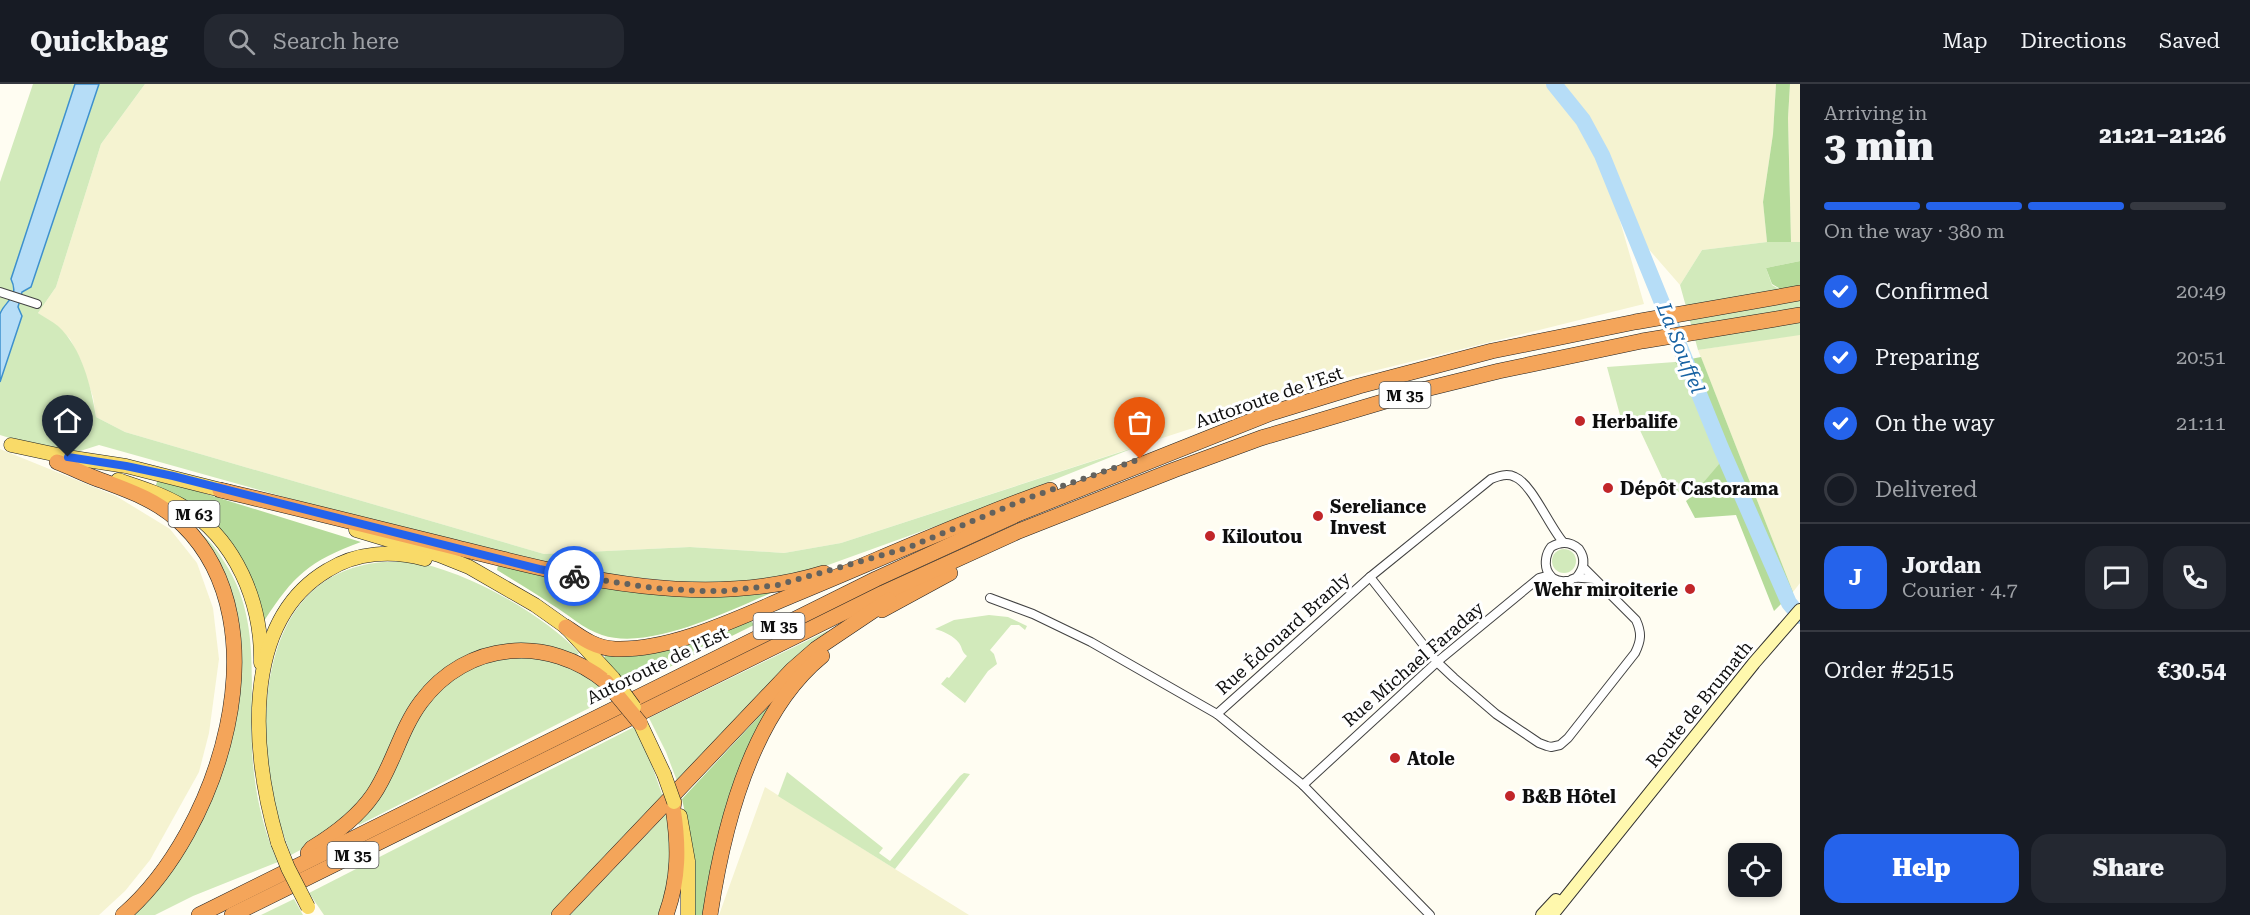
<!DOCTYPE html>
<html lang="en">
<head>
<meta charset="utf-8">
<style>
  :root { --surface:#171b24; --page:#242831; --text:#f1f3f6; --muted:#9ea1a6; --line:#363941; --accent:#2563eb }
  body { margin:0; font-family:"Roboto Serif",serif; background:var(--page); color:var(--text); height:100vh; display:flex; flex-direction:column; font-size:22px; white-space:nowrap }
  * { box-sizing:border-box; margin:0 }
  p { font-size:20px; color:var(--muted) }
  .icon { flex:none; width:33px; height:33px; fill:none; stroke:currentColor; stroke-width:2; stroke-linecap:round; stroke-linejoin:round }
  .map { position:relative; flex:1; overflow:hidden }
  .side { display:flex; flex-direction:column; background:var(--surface); width:450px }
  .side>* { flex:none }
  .fabs { position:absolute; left:1728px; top:759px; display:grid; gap:12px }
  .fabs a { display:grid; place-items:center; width:54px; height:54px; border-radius:12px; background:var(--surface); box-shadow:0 3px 9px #0003; font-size:30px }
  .pin { position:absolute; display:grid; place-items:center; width:51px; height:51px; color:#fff; margin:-62px -26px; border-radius:50% 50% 50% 0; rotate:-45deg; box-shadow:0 0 6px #0007 }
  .pin .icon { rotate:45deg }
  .courier { position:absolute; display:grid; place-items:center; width:60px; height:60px; margin:-30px; border:4px solid #2563eb; border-radius:50%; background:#fff; color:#222; box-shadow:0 2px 8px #0007 }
  .headline em { font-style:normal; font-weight:800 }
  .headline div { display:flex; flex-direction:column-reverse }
  .headline { display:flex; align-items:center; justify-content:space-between; height:102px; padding:0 24px }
  h1 { font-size:39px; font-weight:800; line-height:45px }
  .bar { display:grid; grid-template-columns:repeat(4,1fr); gap:9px 6px; align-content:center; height:72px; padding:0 24px }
  .bar i { height:8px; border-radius:4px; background:var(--line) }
  .bar .current { background:var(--accent) }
  .bar p { grid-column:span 4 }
  .line { display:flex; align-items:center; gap:15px; padding:0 24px; border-top:2px solid var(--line) }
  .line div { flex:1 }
  .round { display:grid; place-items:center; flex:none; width:63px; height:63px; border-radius:18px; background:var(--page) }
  ol { padding:0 24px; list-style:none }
  li { display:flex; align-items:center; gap:18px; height:66px }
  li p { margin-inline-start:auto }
  li .icon { padding:6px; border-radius:50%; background:var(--accent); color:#fff; stroke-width:4 }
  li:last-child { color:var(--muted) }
  li i { width:33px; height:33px; border:3px solid var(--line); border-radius:50% }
  .cta { display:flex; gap:12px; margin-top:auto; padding:12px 24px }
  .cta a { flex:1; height:69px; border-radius:18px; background:var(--accent); color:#fff; font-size:24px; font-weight:800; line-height:69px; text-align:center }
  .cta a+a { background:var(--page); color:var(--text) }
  header { display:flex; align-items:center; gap:36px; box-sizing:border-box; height:84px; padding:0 30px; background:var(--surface); border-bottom:2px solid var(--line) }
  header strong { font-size:28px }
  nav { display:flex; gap:33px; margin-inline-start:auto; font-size:21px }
  .search { width:420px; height:54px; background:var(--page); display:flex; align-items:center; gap:15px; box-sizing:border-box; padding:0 21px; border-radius:18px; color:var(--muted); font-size:22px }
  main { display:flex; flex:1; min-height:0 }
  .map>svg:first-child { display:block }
</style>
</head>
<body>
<header>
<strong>Quickbag</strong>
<div class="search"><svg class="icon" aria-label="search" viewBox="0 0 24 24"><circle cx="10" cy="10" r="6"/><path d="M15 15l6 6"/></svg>Search here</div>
<nav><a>Map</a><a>Directions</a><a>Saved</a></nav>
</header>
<main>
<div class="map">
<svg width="1800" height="831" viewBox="0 0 1800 831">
  <rect width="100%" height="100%" fill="#fffdf2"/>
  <g fill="#f5f3d1">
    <polygon points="145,0 1776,0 1773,50 1763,118 1767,158 1702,166 1680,201 1618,130 1644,220 1349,293 841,459 784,469 690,463 544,470 125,348 96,333 93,313 81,277 70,255 57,242 38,229 56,203 101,60"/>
    <polygon points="1790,0 1800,0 1800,158 1791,158 1788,34"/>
    <polygon points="1795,251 1800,251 1800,499 1793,508 1698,266"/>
    <polygon points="0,365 116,412 170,445 197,479 213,524 219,575 209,649 199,688 150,776 125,807 99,831 0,831"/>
    <polygon points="765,703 895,785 969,831 719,831"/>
  </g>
  <g fill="#d2eabb">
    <path d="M33,0H145L101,60L56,203L38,229C44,233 52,237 58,242C82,264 91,302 96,333L125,348L544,470L690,463L784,469L841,459L1136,363L961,433L806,489L777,495L703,500L590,489L320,423L99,361L77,368L29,360L0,351V98Z"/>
    <polygon points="1767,158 1800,158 1800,177 1766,184 1772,201 1800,217 1800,251 1698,266 1680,201 1702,166"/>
    <polygon points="1675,278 1693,310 1721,379 1691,414 1666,402 1638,342 1620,331 1607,283"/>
    <path d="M202,451C211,457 219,469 225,479C262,536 249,602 252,666C254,704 262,744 278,778L193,812L155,831H128L184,761L237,596L217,476Z"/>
    <circle cx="1564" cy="477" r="12"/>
    <path d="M383,478C392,478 402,477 411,478C461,484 546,531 579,569L577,571L557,565L458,577L354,727L304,764L291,771C282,747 273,722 267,697C264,679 265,659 266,642C267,562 294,486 383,478Z"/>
    <path d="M989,531L1008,533L1027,542L1025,546L1019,541H1011L990,566L994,570L997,580L988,587L965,619L941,600L947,593L949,594L967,572C961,567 963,565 959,559C954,552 943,547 935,545L954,536Z"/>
    <polygon points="827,547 829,548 677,697 666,668 649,634"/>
    <polygon points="539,572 589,592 611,613 359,741 357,738 411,643 442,601 484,577"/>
    <polygon points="634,643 650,676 663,713 550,831 324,831 309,809"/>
    <polygon points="787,688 883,764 879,769 890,777 960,692 964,689 970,690 895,785 778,712"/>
    <polygon points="667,729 671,767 670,787 660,831 570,831"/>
    <polygon points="294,815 303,831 261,831"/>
  </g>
  <g fill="#b5db9a">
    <polygon points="1776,0 1790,0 1788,34 1791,158 1767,158 1763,118 1773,50"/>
    <polygon points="1800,177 1800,217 1772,200 1766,184"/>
    <polygon points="1701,273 1793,508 1774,527 1736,431 1695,434 1686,417 1691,413 1720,379 1693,310 1675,278"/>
    <path d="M158,395L361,458C309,477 294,491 264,537C246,466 221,435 156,401Z"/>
    <path d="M498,481L560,496L614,504L776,507C730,526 651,567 602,551C583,545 568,530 551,520C534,508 515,497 497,486Z"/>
    <polygon points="750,535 754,541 629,603 604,574 606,571"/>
    <polygon points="780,610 753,658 705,831 695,831 692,762 682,715"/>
  </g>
  <path fill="#b6ddf7" stroke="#3d90ce" stroke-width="1.5" d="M75,0H99L31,203L22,208L18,223L22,232L0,298V230C5,216 20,214 11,195Z"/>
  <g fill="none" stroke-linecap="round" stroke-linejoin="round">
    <polyline stroke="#b6ddf7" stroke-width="16" points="1554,0 1583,36 1602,71 1721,364 1789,519 1800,532"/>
    <defs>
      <g id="street">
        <polyline points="0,208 37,220"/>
        <path d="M1370,493L1437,578L1454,594L1496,630L1539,659L1547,662L1551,663L1560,661L1568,654L1635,569C1641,557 1642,549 1636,536L1583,483"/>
        <path d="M1576,494C1584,485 1586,475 1579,465C1570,457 1561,457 1551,463C1541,476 1545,499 1566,497C1573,497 1568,496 1575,494C1580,493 1588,495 1594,495"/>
        <polyline points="990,514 1033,530 1091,558 1217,630 1303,701 1430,831"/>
        <path d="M1217,630L1370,493L1491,395C1499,392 1507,389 1515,393C1532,400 1549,442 1563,458"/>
        <polyline points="1303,701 1437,578 1539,494 1550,491"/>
      </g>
      <g id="secondary">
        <polyline points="1542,831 1556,816"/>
        <polyline points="1552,831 1754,579 1800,526"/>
      </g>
      <g id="primary">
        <polyline points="11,361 67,373 126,382 229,408"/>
        <path d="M118,396C139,403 162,410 182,422C236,455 262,518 261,579"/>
        <polyline points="356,446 439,471 469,483 535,521 566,543 613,594"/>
        <polyline points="640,639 664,690"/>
        <polyline points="680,732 688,777 688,831"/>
        <path d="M278,759C253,674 238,539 328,486C357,468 392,466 425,475"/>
      </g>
      <g id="highway">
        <path d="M57,378C73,384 88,392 103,397C133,408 160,418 183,441C285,541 219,748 123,831"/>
        <path d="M220,406C298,424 376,444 454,463C574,493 701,527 824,489"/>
        <polyline points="882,526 950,489"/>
        <path d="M566,543C582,554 595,564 615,565C673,567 740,533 793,511C878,476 963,437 1050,406"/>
        <path d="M308,769L312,764C335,750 357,734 373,711C393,682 400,646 421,618C467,556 549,551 606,598"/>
        <polyline points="199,831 876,495 1020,429 1271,329 1359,302 1492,267 1635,238 1800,209"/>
        <polyline points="232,831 883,509 1019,447 1174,386 1261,354 1426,305 1499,287 1642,257 1800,231"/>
        <polyline points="559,831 792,586 816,565 889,516"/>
        <path d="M666,831C679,795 679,762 673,724L674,718"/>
        <path d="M710,831C723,744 751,630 822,572"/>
      </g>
    </defs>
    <use href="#street" stroke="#424242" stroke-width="10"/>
    <use href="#secondary" stroke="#313131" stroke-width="14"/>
    <use href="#primary" stroke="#202020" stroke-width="15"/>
    <use href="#highway" stroke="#202020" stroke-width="16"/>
    <use href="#street" stroke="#fff" stroke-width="8"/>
    <use href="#secondary" stroke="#fff8ad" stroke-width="12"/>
    <use href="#primary" stroke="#f9da68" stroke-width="14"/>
    <use href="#highway" stroke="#f4a55a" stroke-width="15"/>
    <defs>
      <g id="primary-bridge">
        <polyline points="613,594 634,623"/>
        <polyline points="664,690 674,718"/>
        <polyline points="278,759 288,784 308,823"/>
      </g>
      <polyline id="highway-bridge" points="606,598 640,639"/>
    </defs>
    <use href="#primary-bridge" stroke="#202020" stroke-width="15" stroke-linecap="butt"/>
    <use href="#highway-bridge" stroke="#202020" stroke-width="16" stroke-linecap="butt"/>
    <use href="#primary-bridge" stroke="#f9da68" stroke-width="14"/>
    <use href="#highway-bridge" stroke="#f4a55a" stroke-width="15"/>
  </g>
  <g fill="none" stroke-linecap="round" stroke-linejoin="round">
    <polyline stroke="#63625e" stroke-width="6" stroke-dasharray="0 10.8" points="574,492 653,504 698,507 724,507 778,501 907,464 1031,413 1140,375"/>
    <polyline stroke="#2563eb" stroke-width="8" points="68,373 126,382 173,392 539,485 574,492"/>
  </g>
  <g fill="#c12629" stroke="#fff" stroke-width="2">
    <circle cx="1580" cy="337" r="6"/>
    <circle cx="1608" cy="404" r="6"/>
    <circle cx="1318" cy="432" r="6"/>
    <circle cx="1210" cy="452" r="6"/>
    <circle cx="1690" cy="505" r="6"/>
    <circle cx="1395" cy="674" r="6"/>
    <circle cx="1510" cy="712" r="6"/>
  </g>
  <g text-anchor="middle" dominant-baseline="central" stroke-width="6" stroke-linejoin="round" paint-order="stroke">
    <g fill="#fff" stroke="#575757" stroke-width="1.5">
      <rect x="1379.5" y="298" width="51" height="26" rx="4.5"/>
      <rect x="168.5" y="417" width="51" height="26" rx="4.5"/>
      <rect x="753.5" y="529" width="51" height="26" rx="4.5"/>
      <rect x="327.5" y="758" width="51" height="26" rx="4.5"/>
    </g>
    <g font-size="16" font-weight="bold" fill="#0f0f0f">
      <text x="1405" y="311">M 35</text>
      <text x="194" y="430">M 63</text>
      <text x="779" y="542">M 35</text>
      <text x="353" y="771">M 35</text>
    </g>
    <g font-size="18" fill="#0f0f0f" stroke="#fff">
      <text transform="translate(1269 313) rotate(-19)">Autoroute de l’Est</text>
      <text transform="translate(1283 549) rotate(-42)">Rue Édouard Branly</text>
      <text transform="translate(1413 580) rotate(-41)">Rue Michael Faraday</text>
      <text transform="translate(657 581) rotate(-26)">Autoroute de l’Est</text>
      <text transform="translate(1699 620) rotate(-51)">Route de Brumath</text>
    </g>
    <g font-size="18" font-weight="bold" fill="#0f0f0f" stroke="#fff" text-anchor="start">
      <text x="1592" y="337">Herbalife</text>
      <text x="1620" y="404">Dépôt Castorama</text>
      <text x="1330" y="422">Sereliance<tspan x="1330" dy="21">Invest</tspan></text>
      <text x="1222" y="452">Kiloutou</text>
      <text x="1678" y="505" text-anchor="end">Wehr miroiterie</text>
      <text x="1407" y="674">Atole</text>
      <text x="1522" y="712">B&amp;B Hôtel</text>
    </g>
    <g font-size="20" font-style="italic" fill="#1762a3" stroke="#fff">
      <text transform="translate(1681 264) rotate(68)">La Souffel</text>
    </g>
  </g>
</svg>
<div class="fabs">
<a><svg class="icon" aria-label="locate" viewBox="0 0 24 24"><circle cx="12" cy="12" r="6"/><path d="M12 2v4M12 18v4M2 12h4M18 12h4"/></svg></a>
</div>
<div class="pin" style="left:1140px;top:375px;background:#ea580c"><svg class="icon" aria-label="bag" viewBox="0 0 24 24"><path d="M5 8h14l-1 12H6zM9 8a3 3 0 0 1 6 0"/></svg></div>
<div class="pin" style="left:68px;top:373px;background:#1f2937"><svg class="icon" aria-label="home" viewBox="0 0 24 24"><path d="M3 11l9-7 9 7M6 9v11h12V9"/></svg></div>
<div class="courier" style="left:574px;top:492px"><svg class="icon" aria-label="bike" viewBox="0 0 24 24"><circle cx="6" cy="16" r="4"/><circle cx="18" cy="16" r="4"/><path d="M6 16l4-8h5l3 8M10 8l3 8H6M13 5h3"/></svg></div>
</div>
<section class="side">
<div class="headline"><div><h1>3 min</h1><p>Arriving in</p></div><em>21:21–21:26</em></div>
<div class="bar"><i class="current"></i><i class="current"></i><i class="current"></i><i></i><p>On the way · 380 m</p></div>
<ol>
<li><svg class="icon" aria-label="check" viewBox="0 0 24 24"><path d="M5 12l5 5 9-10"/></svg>Confirmed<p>20:49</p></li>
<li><svg class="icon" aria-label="check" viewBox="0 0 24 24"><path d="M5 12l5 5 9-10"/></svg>Preparing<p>20:51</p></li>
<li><svg class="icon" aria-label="check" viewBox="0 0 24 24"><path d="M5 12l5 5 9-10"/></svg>On the way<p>21:11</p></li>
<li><i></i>Delivered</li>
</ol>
<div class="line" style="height:108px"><b class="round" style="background:var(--accent);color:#fff">J</b><div><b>Jordan</b><p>Courier · 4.7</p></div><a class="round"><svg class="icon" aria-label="chat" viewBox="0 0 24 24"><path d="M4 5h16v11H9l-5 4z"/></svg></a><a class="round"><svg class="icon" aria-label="phone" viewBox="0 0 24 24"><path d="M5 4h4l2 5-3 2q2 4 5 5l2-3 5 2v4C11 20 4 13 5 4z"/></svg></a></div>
<div class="line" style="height:78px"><div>Order #2515</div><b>€30.54</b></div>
<div class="cta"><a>Help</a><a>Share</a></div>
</section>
</main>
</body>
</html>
